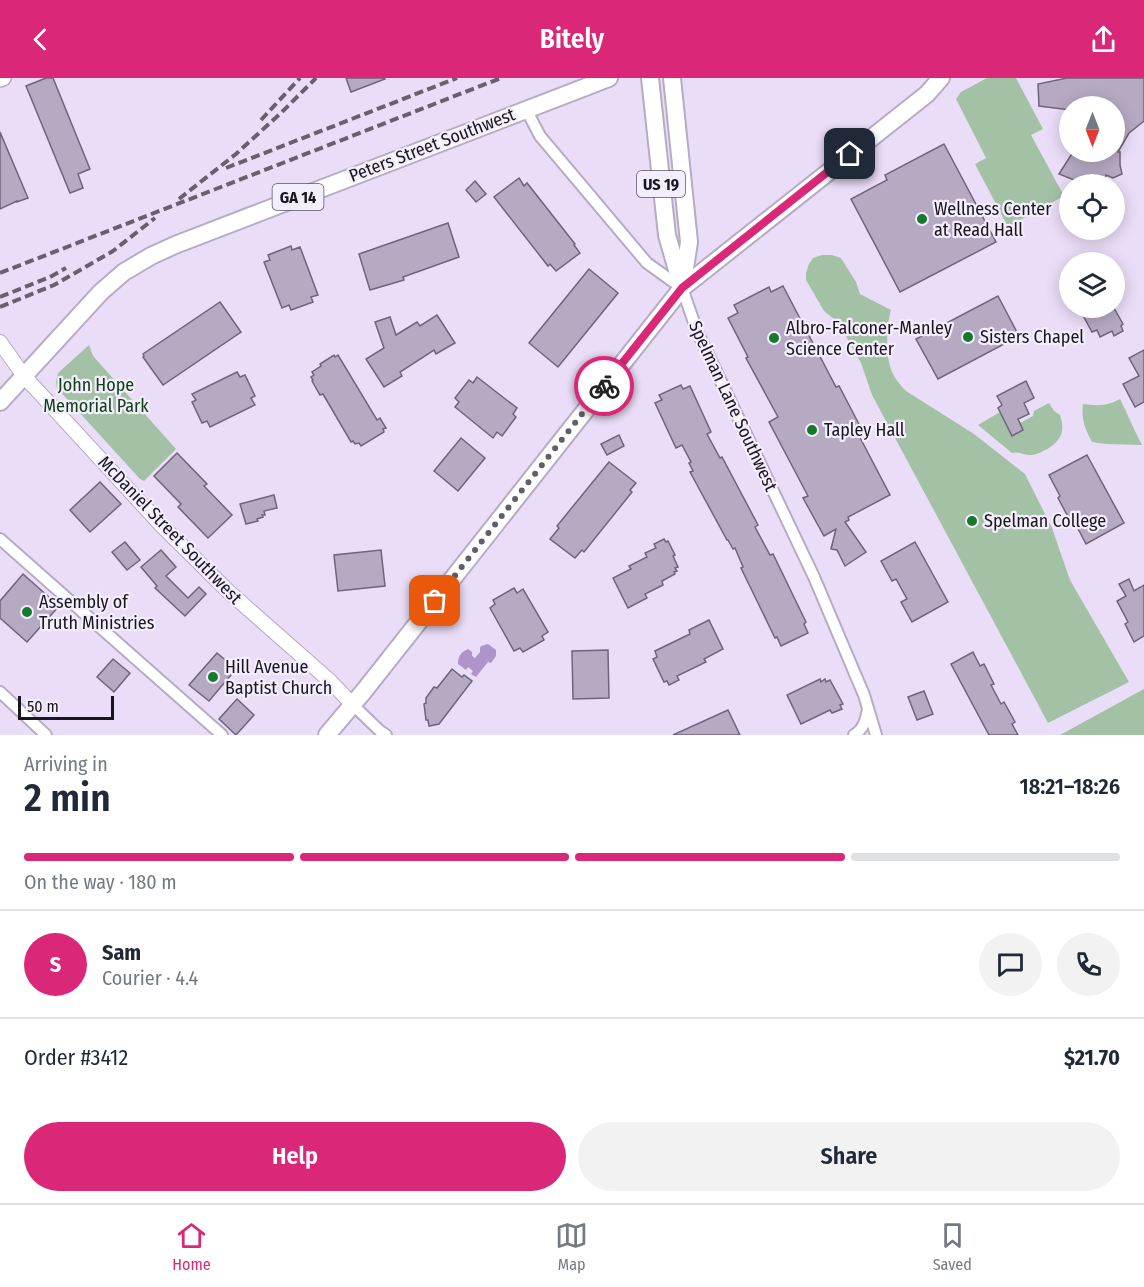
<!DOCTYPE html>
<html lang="en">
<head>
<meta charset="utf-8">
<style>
  :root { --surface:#fff; --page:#f2f2f3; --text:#1f2937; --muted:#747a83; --line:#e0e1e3; --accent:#db2777 }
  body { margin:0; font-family:"Fira Sans Condensed",sans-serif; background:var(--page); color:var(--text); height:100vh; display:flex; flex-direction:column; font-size:22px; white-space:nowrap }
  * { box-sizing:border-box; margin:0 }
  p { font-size:20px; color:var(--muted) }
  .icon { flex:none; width:33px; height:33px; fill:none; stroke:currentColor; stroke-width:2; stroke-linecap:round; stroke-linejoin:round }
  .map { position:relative; height:657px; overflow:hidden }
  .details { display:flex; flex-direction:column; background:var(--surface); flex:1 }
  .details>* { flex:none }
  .needle { width:39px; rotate:180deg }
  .fabs { position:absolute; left:1059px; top:18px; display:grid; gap:12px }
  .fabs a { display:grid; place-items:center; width:66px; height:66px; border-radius:50%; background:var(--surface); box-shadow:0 3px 15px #0003; font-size:30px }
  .scale { position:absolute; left:18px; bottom:15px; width:96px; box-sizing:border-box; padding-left:6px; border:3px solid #1a161f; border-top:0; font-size:16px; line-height:21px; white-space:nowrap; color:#1a161f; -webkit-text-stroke:4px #f4edfc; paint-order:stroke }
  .pin { position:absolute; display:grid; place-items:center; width:51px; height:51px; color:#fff; margin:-26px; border-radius:12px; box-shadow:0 3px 9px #0006 }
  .courier { position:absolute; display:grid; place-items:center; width:60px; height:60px; margin:-30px; border:4px solid #db2777; border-radius:50%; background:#fff; color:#222; box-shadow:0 2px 8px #0007 }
  .overview em { font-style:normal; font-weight:600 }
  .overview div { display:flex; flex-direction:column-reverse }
  .overview { display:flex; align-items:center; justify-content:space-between; height:102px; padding:0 24px }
  h1 { font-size:39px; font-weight:600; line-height:45px }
  .bar { display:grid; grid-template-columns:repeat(4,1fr); gap:9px 6px; align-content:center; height:72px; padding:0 24px }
  .bar i { height:8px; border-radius:4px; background:var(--line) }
  .bar .current { background:var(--accent) }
  .bar p { grid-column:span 4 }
  .line { display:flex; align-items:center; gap:15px; padding:0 24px; border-top:2px solid var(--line) }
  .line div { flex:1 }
  .round { display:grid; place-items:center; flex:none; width:63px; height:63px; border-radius:32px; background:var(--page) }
  .action { display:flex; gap:12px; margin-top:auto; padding:12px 24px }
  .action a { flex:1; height:69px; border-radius:36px; background:var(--accent); color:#fff; font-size:24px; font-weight:600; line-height:69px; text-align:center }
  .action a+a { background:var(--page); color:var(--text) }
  header { display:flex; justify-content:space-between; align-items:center; height:78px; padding:0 24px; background:var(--accent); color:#fff; font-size:27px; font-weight:600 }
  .tabs { display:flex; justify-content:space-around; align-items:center; height:84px; border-top:2px solid var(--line); background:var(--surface); font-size:16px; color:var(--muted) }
  .tabs a { display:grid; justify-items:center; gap:3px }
  .tabs .current { color:var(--accent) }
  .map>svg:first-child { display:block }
</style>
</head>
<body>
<header><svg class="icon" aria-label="back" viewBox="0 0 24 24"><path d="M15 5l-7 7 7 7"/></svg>Bitely<svg class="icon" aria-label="share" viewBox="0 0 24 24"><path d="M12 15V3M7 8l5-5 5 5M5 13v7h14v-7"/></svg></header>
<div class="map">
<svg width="1144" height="657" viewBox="0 0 1144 657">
  <rect width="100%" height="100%" fill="#eaddf7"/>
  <g fill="#a3c2a5">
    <polygon points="987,0 1016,0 1043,51 1031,57 1064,118 1008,149 975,86 986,80 956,21 961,14"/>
    <path d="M822,177H832L841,180L856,204L860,216L891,232C887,244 886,271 889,284C891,296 898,305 906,313L974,356L1025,396L1052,450L1070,502L1129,604L1048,645L872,317L861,285L838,244L824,233L806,202V195L809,186L813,180Z"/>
    <polygon points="89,267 93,278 176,371 144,403 140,401 57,310 56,304 58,295"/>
    <path d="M1120,321C1128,337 1134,352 1142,367L1106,366L1092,364C1085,351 1081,341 1083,326C1098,328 1107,328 1120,321Z"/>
    <path d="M1049,325L1054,333L1060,337C1065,353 1062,361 1049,370C1043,373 1037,377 1031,377C1023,377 1019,373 1012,375L978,347L1000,334L1012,358L1023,352L1020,345L1033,338L1034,333Z"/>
    <polygon points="1144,611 1144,657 1060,657"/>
  </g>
  <path fill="#af94ca" d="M488,566L496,572V578L491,585L488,584L476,599L471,596L473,593L468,589L466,592L458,586C458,578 461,574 468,571L472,574V578L475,580L480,574V570L481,568Z"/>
  <g fill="#b6aac3" stroke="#6f647b" stroke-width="1.5">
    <polygon points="46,0 53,0 90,91 78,96 83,110 70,115 26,8"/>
    <polygon points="346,0 384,0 385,1 351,14"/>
    <polygon points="1067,0 1144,0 1144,43 1129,55 1118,74 1120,74 1120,87 1122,96 1113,100 1106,97 1104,106 1084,106 1059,96 1073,74 1114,74 1114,28 1070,28 1070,32 1039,28 1038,6"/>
    <polygon points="0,54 28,120 17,124 17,123 0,131"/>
    <polygon points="944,66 996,164 900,214 851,121 887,102 885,97"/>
    <polygon points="519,100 524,108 527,105 575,166 574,167 580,175 556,193 550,186 548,188 494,119"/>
    <polygon points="475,103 486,116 476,124 466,112"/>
    <polygon points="448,145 459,179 403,199 404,202 370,212 359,176"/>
    <polygon points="291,168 292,172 300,169 318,217 311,219 313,224 291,232 289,227 282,230 264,184 270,182 268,177"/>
    <polygon points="589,191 618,215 558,289 529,265"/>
    <polygon points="783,208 836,309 839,308 860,348 855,350 890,417 848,439 849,442 845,444 866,474 845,488 837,472 831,471 836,451 824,458 803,420 808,418 769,344 778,339 746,280 748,279 728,240 738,235 734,227 769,209 771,214"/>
    <polygon points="998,218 1019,258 938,301 916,261"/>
    <polygon points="220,224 241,254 163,307 143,279 144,278 143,276"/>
    <polygon points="1079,230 1114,230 1123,246 1121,248 1123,253 1114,258 1112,253 1100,259 1097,252 1092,254"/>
    <polygon points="437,237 455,265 436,276 434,272 400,294 402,298 384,309 366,281 384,270 375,244 390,239 396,257 417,244 420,248"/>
    <polygon points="1144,272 1144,324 1135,329 1123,306 1139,298 1129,280"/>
    <polygon points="334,277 335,279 338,277 377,342 380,340 386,350 383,351 384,354 361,368 359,365 355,366 353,363 351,364 323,316 320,317 312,303 313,302 311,299 314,297 312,294 321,288 320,286"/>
    <polygon points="237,294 240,299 245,297 255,318 251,320 255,327 210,349 207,343 202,345 192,324 196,322 192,316"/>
    <polygon points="477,299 517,330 513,336 516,339 502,358 497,354 493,360 455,329 459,324 455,320 469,302 473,305"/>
    <polygon points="1026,303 1034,320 1024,325 1029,336 1018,341 1023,352 1012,358 998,330 1002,327 997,318"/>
    <polygon points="681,307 683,311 690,308 711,354 707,356 720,380 722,379 758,447 755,449 770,477 773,476 806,544 804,546 808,555 781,568 777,559 775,560 741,490 743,489 735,470 733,471 728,462 727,462 690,394 693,393 689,385 691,384 682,367 676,370 655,325 662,322 659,317"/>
    <polygon points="619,357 624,368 607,377 601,366"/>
    <polygon points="461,360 485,380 458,413 434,393"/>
    <polygon points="177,375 207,406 204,408 232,437 208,460 178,429 181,426 154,398"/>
    <polygon points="1087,377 1124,445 1086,466 1075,445 1072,446 1058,420 1060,418 1049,397"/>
    <polygon points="609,384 636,405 630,412 632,414 584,474 582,472 575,480 550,461 559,450 557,448"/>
    <polygon points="100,404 121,426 90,454 70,432"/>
    <polygon points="274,417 277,430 264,433 265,437 262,437 263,439 257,441 258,443 246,446 240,426"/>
    <polygon points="664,461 666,464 668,463 675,477 673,478 678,489 675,490 677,493 674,494 675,496 662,503 663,507 645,516 647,520 628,530 613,500 631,491 629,488 647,479 645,475 656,470 654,466"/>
    <polygon points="125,464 140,482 127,492 112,474"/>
    <polygon points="915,464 948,524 912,544 901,524 907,521 896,501 892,503 881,483"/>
    <polygon points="161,472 176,489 166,498 188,520 199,509 206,516 185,538 155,510 157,508 141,489"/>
    <polygon points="381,472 385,508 338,513 334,477"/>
    <polygon points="23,496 59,528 27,564 0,540 0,523"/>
    <polygon points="1129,501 1134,513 1144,507 1144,558 1134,564 1125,546 1128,544 1117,523 1126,518 1119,506"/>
    <polygon points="514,510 517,515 523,511 548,554 542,558 544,562 523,574 520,570 514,573 490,530 495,526 493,522"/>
    <polygon points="709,542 723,571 704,581 706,584 677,598 679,602 669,607 667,603 664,604 653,581 657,579 655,573 690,556 689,552"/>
    <polygon points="608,572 609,620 573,621 572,573"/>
    <polygon points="973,574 980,588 984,586 994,606 991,607 1001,626 1004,624 1015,644 1012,646 1018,657 989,657 951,586"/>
    <polygon points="217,575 236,591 209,623 189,607"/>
    <polygon points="113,581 130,595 114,614 97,599"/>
    <polygon points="452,591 462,599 464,597 472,603 439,646 429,648 428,642 426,642 424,626 426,625 426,620 434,609 437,610"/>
    <polygon points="820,601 821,604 825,601 826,604 830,602 843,626 840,627 842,631 832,635 830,632 801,646 787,617"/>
    <polygon points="924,613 933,636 917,642 908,619"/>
    <polygon points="237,621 254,637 236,657 219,641"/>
    <polygon points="728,632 740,657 673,657"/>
  </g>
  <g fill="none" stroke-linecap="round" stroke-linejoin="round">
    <defs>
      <g id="minor">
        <polyline points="526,31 540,58 647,185 682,210 697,253 814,499 864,617 876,657"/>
        <polyline points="0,461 222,657"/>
        <polyline points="0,614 46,657"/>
        <polyline points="353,627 380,653 386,657"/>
        <path d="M854,657C864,651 866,642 868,631"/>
      </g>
      <polyline id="tertiary" points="0,264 24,298 162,448 229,514 330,603 353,627"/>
      <polyline id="secondary" points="0,1 3,0"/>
      <g id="primary">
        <polyline points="650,0 667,157 681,206"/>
        <polyline points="682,210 927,16 941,0"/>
        <polyline points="0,324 101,214 124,194 151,178 175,167 609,0"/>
        <polyline points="327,657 364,613 682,210 689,164 672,0"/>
      </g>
    </defs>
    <use href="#minor" stroke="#b7abc4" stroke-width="14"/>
    <use href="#tertiary" stroke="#b7abc4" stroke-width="16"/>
    <use href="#secondary" stroke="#b7abc4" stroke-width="18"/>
    <use href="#primary" stroke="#b7abc4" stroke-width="20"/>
    <use href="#minor" stroke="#fff" stroke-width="10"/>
    <use href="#tertiary" stroke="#fff" stroke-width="14"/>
    <use href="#secondary" stroke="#fff" stroke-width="15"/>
    <use href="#primary" stroke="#fff" stroke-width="16"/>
    <g stroke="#67606f" stroke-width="4" stroke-dasharray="9 4.5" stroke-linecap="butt">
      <polyline points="261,42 300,0"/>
      <polyline points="226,90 457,0"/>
      <polyline points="179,121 236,76 282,34 316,0"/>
      <polyline points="0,195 501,0"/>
      <polyline points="0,219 50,199 66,190"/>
      <polyline points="0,229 54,207 113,173 155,140"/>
    </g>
  </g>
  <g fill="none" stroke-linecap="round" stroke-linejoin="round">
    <polyline stroke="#635c6b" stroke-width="6" stroke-dasharray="0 10.8" points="435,523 604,308"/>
    <polyline stroke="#db2777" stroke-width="8" points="604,308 682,210 850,76"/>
  </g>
  <g fill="#16792b" stroke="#f4edfc" stroke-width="2">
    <circle cx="922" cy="141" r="6"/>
    <circle cx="968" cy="259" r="6"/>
    <circle cx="774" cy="260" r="6"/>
    <circle cx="812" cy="352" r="6"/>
    <circle cx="972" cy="443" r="6"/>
    <circle cx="27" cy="534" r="6"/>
    <circle cx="213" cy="599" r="6"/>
  </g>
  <g text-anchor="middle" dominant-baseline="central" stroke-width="4.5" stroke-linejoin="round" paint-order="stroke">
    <g fill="#f4edfc" stroke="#5b5661" stroke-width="1.5">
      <rect x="637" y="93" width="48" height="26" rx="4.5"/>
      <rect x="272.5" y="106" width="51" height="26" rx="4.5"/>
    </g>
    <g font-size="16" font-weight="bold" fill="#1a161f">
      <text x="661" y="106">US 19</text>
      <text x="298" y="119">GA 14</text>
    </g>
    <g font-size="18" fill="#1a161f" stroke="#f4edfc">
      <text transform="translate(432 67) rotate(-21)">Peters Street Southwest</text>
      <text transform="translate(733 328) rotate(65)">Spelman Lane Southwest</text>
      <text transform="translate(170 452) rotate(46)">McDaniel Street Southwest</text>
    </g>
    <g font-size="18" fill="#1a161f" stroke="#f4edfc" text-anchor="start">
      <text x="934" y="131">Wellness Center<tspan x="934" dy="21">at Read Hall</tspan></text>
      <text x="786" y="250">Albro-Falconer-Manley<tspan x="786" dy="21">Science Center</tspan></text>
      <text x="980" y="259">Sisters Chapel</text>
      <text x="824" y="352">Tapley Hall</text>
      <text x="984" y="443">Spelman College</text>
      <text x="39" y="524">Assembly of<tspan x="39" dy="21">Truth Ministries</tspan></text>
      <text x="225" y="589">Hill Avenue<tspan x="225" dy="21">Baptist Church</tspan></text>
    </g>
    <g font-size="18" fill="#0d4216" stroke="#f4edfc">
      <text x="96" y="307">John Hope<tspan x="96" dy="21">Memorial Park</tspan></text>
    </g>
  </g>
</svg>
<div class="fabs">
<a><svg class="needle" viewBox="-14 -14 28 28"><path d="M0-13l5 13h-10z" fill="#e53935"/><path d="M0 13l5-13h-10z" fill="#747a83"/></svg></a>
<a><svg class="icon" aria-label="locate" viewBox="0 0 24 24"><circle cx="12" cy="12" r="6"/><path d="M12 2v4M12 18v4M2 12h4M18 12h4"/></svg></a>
<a><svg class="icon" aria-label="layers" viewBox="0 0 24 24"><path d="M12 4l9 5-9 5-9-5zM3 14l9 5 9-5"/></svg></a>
</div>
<div class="scale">50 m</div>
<div class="pin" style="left:435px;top:523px;background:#ea580c"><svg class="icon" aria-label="bag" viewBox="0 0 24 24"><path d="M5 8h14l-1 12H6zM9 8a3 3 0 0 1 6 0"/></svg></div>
<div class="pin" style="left:850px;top:76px;background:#1f2937"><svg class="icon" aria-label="home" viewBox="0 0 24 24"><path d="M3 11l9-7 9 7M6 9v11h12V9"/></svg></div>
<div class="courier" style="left:604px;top:308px"><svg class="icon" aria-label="bike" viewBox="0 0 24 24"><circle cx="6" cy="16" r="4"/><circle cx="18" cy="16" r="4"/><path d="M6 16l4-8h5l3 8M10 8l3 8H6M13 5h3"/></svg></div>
</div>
<section class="details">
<div class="overview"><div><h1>2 min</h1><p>Arriving in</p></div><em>18:21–18:26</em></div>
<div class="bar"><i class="current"></i><i class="current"></i><i class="current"></i><i></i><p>On the way · 180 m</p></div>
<div class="line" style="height:108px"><b class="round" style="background:var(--accent);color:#fff">S</b><div><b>Sam</b><p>Courier · 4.4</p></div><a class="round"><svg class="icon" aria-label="chat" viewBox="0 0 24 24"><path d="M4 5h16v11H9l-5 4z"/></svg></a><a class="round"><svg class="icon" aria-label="phone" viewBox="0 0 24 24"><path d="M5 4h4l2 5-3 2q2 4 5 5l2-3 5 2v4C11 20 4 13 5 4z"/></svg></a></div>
<div class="line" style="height:78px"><div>Order #3412</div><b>$21.70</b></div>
<div class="action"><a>Help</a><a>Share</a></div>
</section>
<nav class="tabs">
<a class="current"><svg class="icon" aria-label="home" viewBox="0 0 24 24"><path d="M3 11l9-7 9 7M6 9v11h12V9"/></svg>Home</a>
<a><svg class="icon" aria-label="map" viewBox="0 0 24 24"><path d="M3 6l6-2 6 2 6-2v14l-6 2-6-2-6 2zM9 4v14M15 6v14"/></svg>Map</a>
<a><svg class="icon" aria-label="saved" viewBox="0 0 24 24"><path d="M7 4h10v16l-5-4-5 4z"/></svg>Saved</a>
</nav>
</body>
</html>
